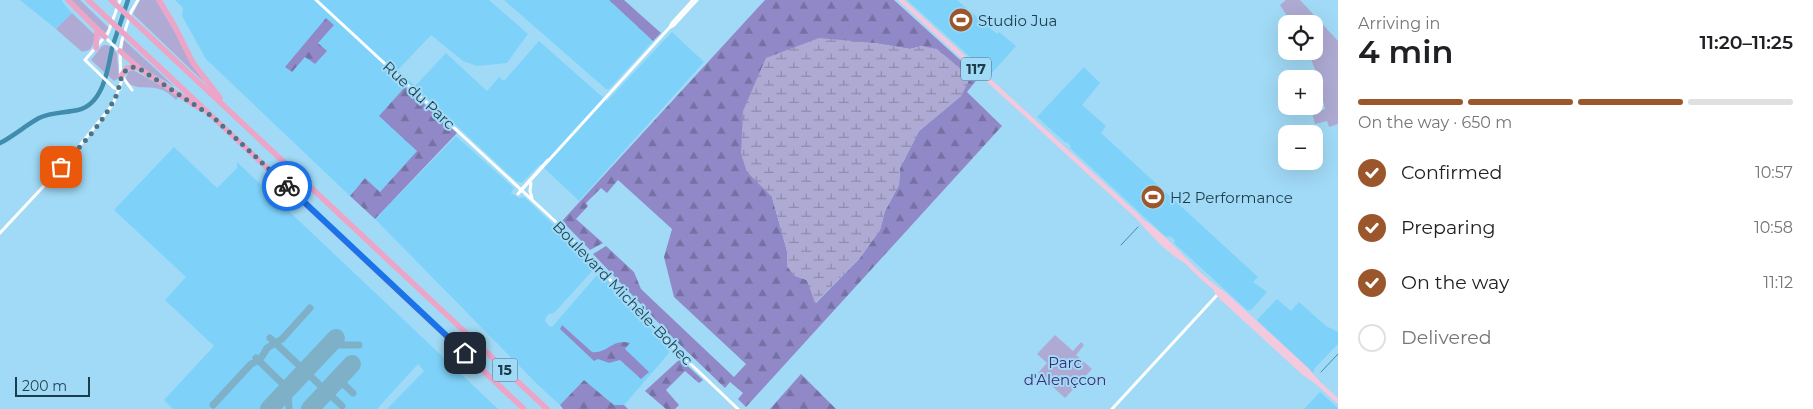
<!DOCTYPE html>
<html lang="en">
<head>
<meta charset="utf-8">
<style>
  :root { --surface:#fff; --page:#f2f2f2; --text:#202124; --muted:#757577; --line:#e0e0e0; --accent:#9c562c }
  body { margin:0; font-family:Montserrat,sans-serif; background:var(--page); color:var(--text); height:100vh; display:flex; flex-direction:column; font-size:19px; white-space:nowrap }
  * { box-sizing:border-box; margin:0 }
  p { font-size:16px; color:var(--muted) }
  .icon { flex:none; width:28px; height:28px; fill:none; stroke:currentColor; stroke-width:2; stroke-linecap:round; stroke-linejoin:round }
  .map { position:relative; flex:1; overflow:hidden }
  .sheet { display:flex; flex-direction:column; background:var(--surface); width:475px }
  .sheet>* { flex:none }
  .buttons { position:absolute; left:1278px; top:15px; display:grid; gap:10px }
  .buttons a { display:grid; place-items:center; width:45px; height:45px; border-radius:10px; background:var(--surface); box-shadow:0 5px 20px #0002; font-size:25px }
  .scale { position:absolute; left:15px; bottom:12px; width:75px; box-sizing:border-box; padding-left:5px; border:2px solid #1e3d4b; border-top:0; font-size:14px; line-height:18px; white-space:nowrap; color:#1e3d4b; -webkit-text-stroke:4px #a1daf6; paint-order:stroke }
  .pin { position:absolute; display:grid; place-items:center; width:42px; height:42px; color:#fff; margin:-21px; border-radius:10px; box-shadow:0 2px 8px #0006 }
  .courier { position:absolute; display:grid; place-items:center; width:50px; height:50px; margin:-25px; border:4px solid #1a73e8; border-radius:50%; background:#fff; color:#222; box-shadow:0 1px 6px #0007 }
  .headline em { font-style:normal; font-weight:600 }
  .headline div { display:flex; flex-direction:column-reverse }
  .headline { display:flex; align-items:center; justify-content:space-between; height:85px; padding:0 20px }
  h1 { font-size:32px; font-weight:600; line-height:38px }
  .bar { display:grid; grid-template-columns:repeat(4,1fr); gap:8px 5px; align-content:center; height:60px; padding:0 20px }
  .bar i { height:6px; border-radius:4px; background:var(--line) }
  .bar .on { background:var(--accent) }
  .bar p { grid-column:span 4 }
  ol { padding:0 20px; list-style:none }
  li { display:flex; align-items:center; gap:15px; height:55px }
  li p { margin-inline-start:auto }
  li .icon { padding:5px; border-radius:50%; background:var(--accent); color:#fff; stroke-width:4 }
  li:last-child { color:var(--muted) }
  li i { width:28px; height:28px; border:2px solid var(--line); border-radius:50% }
  main { display:flex; flex:1; min-height:0 }
  .map>svg:first-child { display:block }
</style>
</head>
<body>
<main>
<div class="map">
<svg width="1338" height="409" viewBox="0 0 1338 409">
  <defs>
    <pattern id="forest-firs" width="22" height="20" patternUnits="userSpaceOnUse" patternTransform="scale(1.25)"><rect width="22" height="20" fill="#9189c7"/><path d="M5 1l3.5 6h-7zM16 11l3.5 6h-7z" fill="#7671a4"/></pattern>
    <pattern id="wetland-marsh" width="20" height="14" patternUnits="userSpaceOnUse" patternTransform="scale(1.25)"><rect width="20" height="14" fill="#aeaad3"/><path d="M1 5h8M5 5V1M11 12h8M15 12V8" fill="none" stroke="#8d8cad"/></pattern>
  </defs>
  <rect width="100%" height="100%" fill="#a1daf6"/>
  <g fill="#7ed2f9">
    <polygon points="20,0 61,0 72,13 56,29"/>
    <polygon points="175,0 489,0 528,34 507,63 477,66 463,61 431,35 398,70 415,86 446,53 487,91 499,77 504,81 539,41 607,101 672,32 704,62 579,201 540,164 522,183 516,181 428,99 422,104 417,151 380,192 365,178 350,196 206,59 182,16 183,8"/>
    <polygon points="504,0 609,0 653,41 609,89 606,89"/>
    <polygon points="907,0 957,0 997,34 999,32 1016,46 990,75"/>
    <polygon points="1084,67 1100,83 1082,105 1106,126 1101,133 1258,277 1253,282 1267,292 1251,310 1247,310 1174,243 1175,240 1170,236 1166,237 1070,148 1071,146 1067,142 1066,143 1037,117"/>
    <polygon points="456,136 514,188 511,193 519,198 524,197 556,227 595,268 554,313 549,314 546,317 545,321 549,326 552,327 596,276 600,275 606,278 623,296 622,297 669,348 669,353 624,405 614,405 584,380 560,405 538,385 375,219"/>
    <polygon points="174,147 217,188 237,168 237,162 498,409 387,409 424,371 418,364 377,409 173,409 164,400 214,346 165,300 186,277 114,210"/>
    <polygon points="1277,299 1291,311 1299,302 1326,326 1338,332 1338,344 1315,368 1313,373 1257,320"/>
    <polygon points="1320,392 1338,408 1338,409 1304,409"/>
  </g>
  <g fill="#aeaad3">
    <polygon points="71,0 80,0 109,28 105,33"/>
    <polygon points="140,0 156,0 205,83 133,14"/>
    <polygon points="1286,0 1300,0 1338,41 1338,124 1329,127 1327,121 1315,124 1312,113 1325,109 1317,75 1308,51 1314,51 1314,24 1292,24 1280,5"/>
    <path d="M72,13L95,35C94,43 91,54 81,51L56,29Z"/>
    <polygon points="124,40 175,87 141,67 122,51"/>
    <path d="M105,45C110,45 116,50 117,55L119,78L114,81L91,60L102,46Z"/>
    <path d="M133,70L171,91L178,97L176,100C157,79 141,94 127,82L126,78L128,72Z"/>
    <polygon points="1055,335 1073,351 1081,342 1084,345 1076,355 1092,369 1065,398 1038,373 1047,363 1037,354"/>
  </g>
  <g fill="url(#forest-firs)" fill-rule="evenodd">
    <polygon points="609,0 624,0 661,33 653,41"/>
    <path d="M765,0H894L979,77L967,92L1002,126L746,407L738,399L743,393L730,382L725,388L674,339L593,254L606,246L634,272L641,289L734,377L746,364L674,297L664,257L672,229L618,180L607,193L601,188L586,203L588,206L576,219L603,243L590,250L562,221ZM874,43L910,49L922,46L961,96L919,131L900,168L899,185L885,211L880,230L859,259L816,303L807,280L795,276L787,266V251L772,197Z"/>
    <polygon points="326,18 334,25 318,43 327,51 315,64 305,57 292,72 285,67"/>
    <polygon points="405,87 457,133 375,219 350,196 365,178 380,192 417,151 379,116"/>
    <path d="M562,325L592,352C608,354 612,338 630,343L625,349L649,372L641,379L620,360L609,363L598,359L594,361L560,329Z"/>
    <polygon points="680,359 703,380 699,383 685,371 666,390 679,405 675,409 666,409 645,391"/>
    <polygon points="801,374 836,409 770,409"/>
    <polygon points="584,380 614,405 624,405 628,409 563,409 560,405"/>
  </g>
  <polygon fill="url(#wetland-marsh)" points="819,38 874,43 910,49 922,46 937,49 968,75 970,79 961,96 919,131 900,168 899,185 885,211 880,230 859,259 815,303 807,280 795,276 787,266 787,251 772,197 747,172 741,154 743,111 766,58"/>
  <g fill="none" stroke-linecap="round" stroke-linejoin="round">
    <g stroke="#3f8cad" stroke-width="1">
      <polyline points="1121,245 1138,227"/>
      <polyline points="1321,372 1338,354"/>
    </g>
    <g stroke="#3f8cad" stroke-width="4.5">
      <polyline points="114,42 128,0"/>
      <path d="M0,143C14,136 26,125 39,118C51,112 65,113 78,110C103,104 108,70 112,48"/>
    </g>
    <g stroke="#7eb0c8" stroke-width="7">
      <polyline points="270,338 342,406"/>
      <polyline points="333,341 337,345 359,345"/>
      <polyline points="256,358 288,389 289,409"/>
      <polyline points="338,379 353,393"/>
      <path d="M213,405L251,364C261,360 262,357 267,348L282,339L310,308"/>
    </g>
    <g stroke="#7eb0c8" stroke-width="18">
      <polyline points="269,409 336,338"/>
      <polyline points="310,409 352,364"/>
    </g>
    <g stroke="#fff" stroke-width="3">
      <polyline points="120,0 108,33 85,60 114,88 120,89"/>
      <polyline points="316,0 556,222 676,350 738,409"/>
      <polyline points="671,27 674,25 697,0"/>
      <polyline points="105,37 119,51"/>
      <polyline points="122,76 132,90"/>
      <polyline points="531,183 530,191 532,198"/>
      <polyline points="520,191 548,160"/>
      <polyline points="518,194 670,27 672,23 693,0"/>
      <polyline points="0,233 69,159 113,104 121,83 120,51 122,40 131,12 138,0"/>
      <polyline points="1112,409 1218,294"/>
    </g>
    <g stroke="#f4c9dd" stroke-width="4.5">
      <path d="M901,0L1138,217C1152,233 1166,249 1184,260"/>
      <path d="M1146,224C1175,245 1194,275 1224,294L1307,370L1318,383"/>
      <polyline points="1216,291 1221,297 1304,373 1318,383 1338,401"/>
    </g>
    <g stroke="#eca5c7" stroke-width="5.5">
      <polyline points="68,0 105,37"/>
      <polyline points="88,0 524,409"/>
      <polyline points="111,0 547,409"/>
      <polyline points="159,0 174,25 193,63 220,98"/>
      <polyline points="96,48 97,30"/>
      <polyline points="120,51 140,69 199,108"/>
      <polyline points="121,76 127,68 137,67"/>
    </g>
  </g>
  <g fill="none" stroke-linecap="round" stroke-linejoin="round">
    <path stroke="#4c7487" stroke-width="5" stroke-dasharray="0 9" d="M61,167C81,146 102,124 115,98C122,85 118,67 137,67L213,117L287,186"/>
    <polyline stroke="#1a73e8" stroke-width="6" points="287,186 465,353"/>
  </g>
  <defs>
    <symbol id="stadium-disc" viewBox="-11 -11 22 22"><circle r="9.5" fill="#9c562c" stroke="#a1daf6"/><path d="M0-5a6.5 5 0 1 0 0 10a6.5 5 0 1 0 0-10ZM-3.5-1.8h7v3.6h-7Z" fill="#fff"/></symbol>
  </defs>
  <g fill-rule="evenodd">
    <use href="#stadium-disc" x="947" y="6" width="28" height="28"/>
    <use href="#stadium-disc" x="1139" y="183" width="28" height="28"/>
  </g>
  <g text-anchor="middle" dominant-baseline="central" stroke-width="4" stroke-linejoin="round" paint-order="stroke">
    <g fill="#a1daf6" stroke="#456c7e" stroke-width="1">
      <rect x="961" y="57.5" width="30" height="23" rx="4"/>
      <rect x="492.5" y="358.5" width="25" height="23" rx="4"/>
    </g>
    <g font-size="14" font-weight="bold" fill="#1e3d4b">
      <text x="976" y="69">117</text>
      <text x="505" y="370">15</text>
    </g>
    <g font-size="15" fill="#1e3d4b" stroke="#a1daf6" text-anchor="start">
      <text x="978" y="20">Studio Jua</text>
      <text x="1170" y="197">H2 Performance</text>
    </g>
    <g font-size="15" fill="#1e3d4b" stroke="#a1daf6">
      <text transform="translate(419 95) rotate(43)">Rue du Parc</text>
      <text transform="translate(623 293) rotate(46)">Boulevard Michèle-Bohec</text>
    </g>
    <g font-size="15" fill="#3c2b75" stroke="#a1daf6">
      <text x="1065" y="362">Parc<tspan x="1065" dy="17">d'Alençcon</tspan></text>
    </g>
  </g>
</svg>
<div class="buttons">
<a><svg class="icon" aria-label="locate" viewBox="0 0 24 24"><circle cx="12" cy="12" r="6"/><path d="M12 2v4M12 18v4M2 12h4M18 12h4"/></svg></a>
<a>+</a>
<a>−</a>
</div>
<div class="scale">200 m</div>
<div class="pin" style="left:61px;top:167px;background:#ea580c"><svg class="icon" aria-label="bag" viewBox="0 0 24 24"><path d="M5 8h14l-1 12H6zM9 8a3 3 0 0 1 6 0"/></svg></div>
<div class="pin" style="left:465px;top:353px;background:#1f2937"><svg class="icon" aria-label="home" viewBox="0 0 24 24"><path d="M3 11l9-7 9 7M6 9v11h12V9"/></svg></div>
<div class="courier" style="left:287px;top:186px"><svg class="icon" aria-label="bike" viewBox="0 0 24 24"><circle cx="6" cy="16" r="4"/><circle cx="18" cy="16" r="4"/><path d="M6 16l4-8h5l3 8M10 8l3 8H6M13 5h3"/></svg></div>
</div>
<section class="sheet">
<div class="headline"><div><h1>4 min</h1><p>Arriving in</p></div><em>11:20–11:25</em></div>
<div class="bar"><i class="on"></i><i class="on"></i><i class="on"></i><i></i><p>On the way · 650 m</p></div>
<ol>
<li><svg class="icon" aria-label="check" viewBox="0 0 24 24"><path d="M5 12l5 5 9-10"/></svg>Confirmed<p>10:57</p></li>
<li><svg class="icon" aria-label="check" viewBox="0 0 24 24"><path d="M5 12l5 5 9-10"/></svg>Preparing<p>10:58</p></li>
<li><svg class="icon" aria-label="check" viewBox="0 0 24 24"><path d="M5 12l5 5 9-10"/></svg>On the way<p>11:12</p></li>
<li><i></i>Delivered</li>
</ol>
</section>
</main>
</body>
</html>
